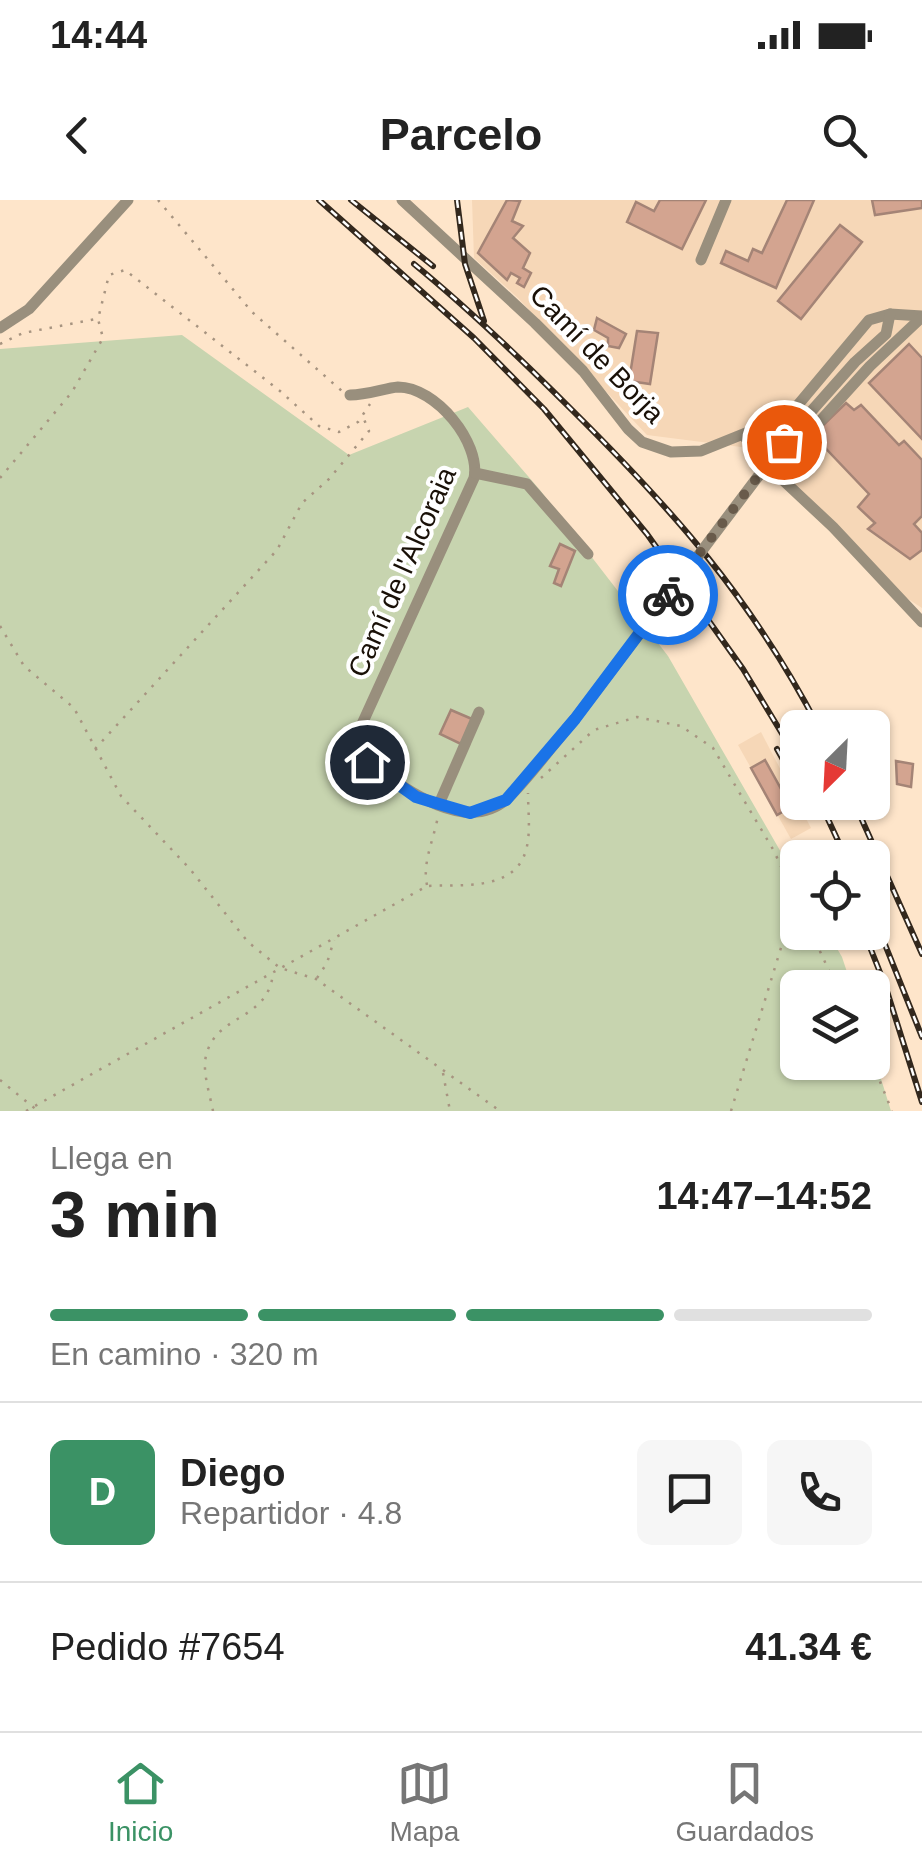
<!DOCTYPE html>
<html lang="es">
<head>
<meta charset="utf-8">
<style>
  :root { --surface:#fff; --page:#f6f6f6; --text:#222; --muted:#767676; --line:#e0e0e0; --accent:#3b9265 }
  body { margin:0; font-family:Helvetica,sans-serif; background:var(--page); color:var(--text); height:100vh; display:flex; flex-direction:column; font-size:38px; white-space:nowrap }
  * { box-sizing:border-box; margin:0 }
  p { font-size:32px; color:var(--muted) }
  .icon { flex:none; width:55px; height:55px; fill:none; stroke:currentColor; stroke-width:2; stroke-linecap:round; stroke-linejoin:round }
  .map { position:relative; height:911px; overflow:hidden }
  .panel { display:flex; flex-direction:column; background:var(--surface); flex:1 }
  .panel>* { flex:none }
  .needle { width:65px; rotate:204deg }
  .fabs { position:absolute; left:780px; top:510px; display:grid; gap:20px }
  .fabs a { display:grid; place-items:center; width:110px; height:110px; border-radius:15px; background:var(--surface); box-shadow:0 2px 8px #0004; font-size:50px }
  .pin { position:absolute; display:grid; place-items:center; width:85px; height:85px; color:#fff; margin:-42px; border:5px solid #fff; border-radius:50%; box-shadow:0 2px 10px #0007 }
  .courier { position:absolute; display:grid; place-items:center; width:100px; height:100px; margin:-50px; border:8px solid #1a73e8; border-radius:50%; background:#fff; color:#222; box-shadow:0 2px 12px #0007 }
  .headline em { font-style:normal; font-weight:700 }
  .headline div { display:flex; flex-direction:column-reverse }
  .headline { display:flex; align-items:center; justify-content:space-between; height:170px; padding:0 50px }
  h1 { font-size:65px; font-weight:700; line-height:75px }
  .bar { display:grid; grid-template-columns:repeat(4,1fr); gap:15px 10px; align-content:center; height:120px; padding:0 50px }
  .bar i { height:12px; border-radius:8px; background:var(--line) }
  .bar .current { background:var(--accent) }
  .bar p { grid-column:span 4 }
  .line { display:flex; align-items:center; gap:25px; padding:0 50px; border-top:2px solid var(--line) }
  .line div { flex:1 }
  .round { display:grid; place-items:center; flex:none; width:105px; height:105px; border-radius:15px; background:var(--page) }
  .status { display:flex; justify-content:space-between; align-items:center; height:70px; padding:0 50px; background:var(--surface); direction:ltr }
  .status svg { height:28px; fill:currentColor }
  header { display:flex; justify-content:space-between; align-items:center; height:130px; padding:0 50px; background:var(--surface); font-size:45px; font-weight:700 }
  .menu { display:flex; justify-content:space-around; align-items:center; height:140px; border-top:2px solid var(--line); background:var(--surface); font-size:28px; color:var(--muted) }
  .menu a { display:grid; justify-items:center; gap:5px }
  .menu .current { color:var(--accent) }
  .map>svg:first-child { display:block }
</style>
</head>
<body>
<div class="status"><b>14:44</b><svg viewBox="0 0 49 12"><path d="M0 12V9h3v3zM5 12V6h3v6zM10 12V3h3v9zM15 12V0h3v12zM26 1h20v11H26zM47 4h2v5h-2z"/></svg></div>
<header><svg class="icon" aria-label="back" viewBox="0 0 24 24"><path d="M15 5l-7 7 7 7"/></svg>Parcelo<svg class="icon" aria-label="search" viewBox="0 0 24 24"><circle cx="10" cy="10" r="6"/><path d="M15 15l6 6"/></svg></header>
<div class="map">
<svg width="922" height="911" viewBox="0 0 922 911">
  <rect width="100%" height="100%" fill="#fee5ca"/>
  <g fill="#f6d7b7">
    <polygon points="472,0 922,0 922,408 888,386 749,248 647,235 518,98 474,58"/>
    <polygon points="761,532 811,628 791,639 738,545"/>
  </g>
  <polygon fill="#c7d4af" points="182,135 349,255 468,207 540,290 668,456 797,680 798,732 828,733 842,757 852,787 798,788 798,862 872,862 873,853 891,911 0,911 0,149"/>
  <g fill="#d3a490" stroke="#a48476" stroke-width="2.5">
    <polygon points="507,0 520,1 512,21 523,26 513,38 530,53 523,68 531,73 524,87 517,83 520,78 511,73 507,80 478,53"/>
    <polygon points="660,0 706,0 682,49 627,22 636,2 654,11"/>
    <polygon points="787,0 814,0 776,88 721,63 726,51 748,61 753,49 762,53"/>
    <polygon points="872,0 922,0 922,8 875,15"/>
    <polygon points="840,25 862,42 801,119 778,101"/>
    <polygon points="597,118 626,134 619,148 608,146 608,138 594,130"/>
    <polygon points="637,131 658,133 650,184 629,181"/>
    <polygon points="909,144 922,158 922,239 869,183"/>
    <polygon points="846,203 854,210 861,205 899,245 904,241 922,260 922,316 914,324 922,333 922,350 910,359 868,329 875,323 858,307 869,294 813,235"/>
    <polygon points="560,344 575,351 561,386 554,383 559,369 550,366"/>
    <polygon points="451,510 472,519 461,544 440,534"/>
    <polygon points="765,560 791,607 777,615 751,568"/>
    <polygon points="896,561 913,564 911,587 897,584"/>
  </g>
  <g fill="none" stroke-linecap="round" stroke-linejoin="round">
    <g stroke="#a79480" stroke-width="2.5" stroke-dasharray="2.5 8" stroke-linecap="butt">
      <polyline points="158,0 252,112 343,192"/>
      <polyline points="0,144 23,133 96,119"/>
      <polyline points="0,278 72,192 103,138 98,119 109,75 125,70 280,191 319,226 339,232 358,222 370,204"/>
      <polyline points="0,426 24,466 74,508 121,596 190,669 248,742 280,768 316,779 500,911"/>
      <polyline points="95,549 277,350 302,303 329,279 369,231 363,217"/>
      <polyline points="541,578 594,530 637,517 681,526 713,548 774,651 798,704"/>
      <path d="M427,685C422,663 434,639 438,616"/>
      <polyline points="811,732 837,788"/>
      <polyline points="317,778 327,763 334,740"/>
      <polyline points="872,862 892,911"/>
      <polyline points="443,873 450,911"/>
      <polyline points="0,880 38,911"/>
      <path d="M26,911L427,686C460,684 515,692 526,650C531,633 528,611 528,593"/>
      <path d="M213,911C210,895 202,871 206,856C216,813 267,822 273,774"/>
      <polyline points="731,911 795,702"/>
    </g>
    <g stroke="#998f7d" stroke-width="11">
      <polyline points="402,0 535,123 583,171 628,229 642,242 671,252 701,251 768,224 797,206 869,120 890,114 922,116"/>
      <polyline points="701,60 726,0"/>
      <polyline points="0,128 29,109 128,0"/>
      <path d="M350,195C368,195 385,188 398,187C436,187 481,243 474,278L362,524L367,561C402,587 466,637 508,598C532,575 553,544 575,519"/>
      <polyline points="744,235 755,254 833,327 922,422"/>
      <polyline points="784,242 855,162 886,134 890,114"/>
      <polyline points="475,273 527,284 588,354"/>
      <polyline points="780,276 812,230 870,166 922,117"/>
      <polyline points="439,604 479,512"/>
    </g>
    <defs>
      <g id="rail">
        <polyline points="319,0 474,138 544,209 647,334 743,469 798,560"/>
        <polyline points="351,0 433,66"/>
        <polyline points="457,0 465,64 484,121"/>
        <path d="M414,64C469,109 521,159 571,209C673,310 752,399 819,528"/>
        <polyline points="777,549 798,586"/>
        <polyline points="820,602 846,658"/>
        <polyline points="854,602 922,754"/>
        <polyline points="872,712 922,837"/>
        <polyline points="864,732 885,785 922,902"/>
      </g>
    </defs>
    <use href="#rail" stroke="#33281d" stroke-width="6"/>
    <use href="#rail" stroke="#fff" stroke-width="2.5" stroke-dasharray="8" stroke-linecap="butt"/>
    <polyline stroke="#998f7d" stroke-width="11" points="575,519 784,242"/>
  </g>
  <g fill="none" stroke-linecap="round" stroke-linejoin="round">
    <polyline stroke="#695b4b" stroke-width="10" stroke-dasharray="0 18" points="668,395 784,242"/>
    <polyline stroke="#1a73e8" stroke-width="12" points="367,562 416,597 439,604 470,613 506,600 575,519 668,395"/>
  </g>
  <g text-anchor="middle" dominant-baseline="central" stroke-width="8" stroke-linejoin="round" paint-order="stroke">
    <g font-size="28" fill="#191007" stroke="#fff">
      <text transform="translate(597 154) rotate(46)">Camí de Borja</text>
      <text transform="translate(402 372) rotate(-66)">Camí de l'Alcoraia</text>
    </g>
  </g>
</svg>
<div class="fabs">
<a><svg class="needle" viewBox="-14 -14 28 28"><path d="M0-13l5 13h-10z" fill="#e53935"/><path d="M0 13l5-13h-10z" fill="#767676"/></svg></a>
<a><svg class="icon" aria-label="locate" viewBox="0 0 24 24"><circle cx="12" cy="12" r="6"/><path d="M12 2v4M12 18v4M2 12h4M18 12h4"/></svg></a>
<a><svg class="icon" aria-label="layers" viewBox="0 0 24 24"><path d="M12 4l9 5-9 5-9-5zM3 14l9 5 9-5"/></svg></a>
</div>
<div class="pin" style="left:784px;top:242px;background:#ea580c"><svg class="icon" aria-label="bag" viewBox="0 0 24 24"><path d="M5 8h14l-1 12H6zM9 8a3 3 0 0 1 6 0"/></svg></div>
<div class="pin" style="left:367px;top:562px;background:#1f2937"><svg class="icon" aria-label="home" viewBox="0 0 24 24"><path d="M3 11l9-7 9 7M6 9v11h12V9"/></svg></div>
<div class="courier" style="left:668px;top:395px"><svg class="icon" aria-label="bike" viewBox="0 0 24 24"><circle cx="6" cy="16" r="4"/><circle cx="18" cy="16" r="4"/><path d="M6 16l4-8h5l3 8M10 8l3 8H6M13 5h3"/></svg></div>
</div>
<section class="panel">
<div class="headline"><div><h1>3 min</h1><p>Llega en</p></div><em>14:47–14:52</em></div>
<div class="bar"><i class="current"></i><i class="current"></i><i class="current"></i><i></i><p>En camino · 320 m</p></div>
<div class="line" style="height:180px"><b class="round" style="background:var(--accent);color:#fff">D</b><div><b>Diego</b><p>Repartidor · 4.8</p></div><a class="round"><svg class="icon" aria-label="chat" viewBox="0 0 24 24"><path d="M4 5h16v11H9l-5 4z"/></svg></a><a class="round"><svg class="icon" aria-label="phone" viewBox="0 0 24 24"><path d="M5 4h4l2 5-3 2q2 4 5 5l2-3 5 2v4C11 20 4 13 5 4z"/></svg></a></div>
<div class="line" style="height:130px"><div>Pedido #7654</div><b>41.34 €</b></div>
</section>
<nav class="menu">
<a class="current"><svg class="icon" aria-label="home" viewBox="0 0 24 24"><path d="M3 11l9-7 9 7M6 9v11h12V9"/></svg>Inicio</a>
<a><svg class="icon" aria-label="map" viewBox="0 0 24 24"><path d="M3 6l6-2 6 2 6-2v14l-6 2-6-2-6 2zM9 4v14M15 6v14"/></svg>Mapa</a>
<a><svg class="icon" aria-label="saved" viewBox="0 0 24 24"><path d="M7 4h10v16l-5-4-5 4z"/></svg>Guardados</a>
</nav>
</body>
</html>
